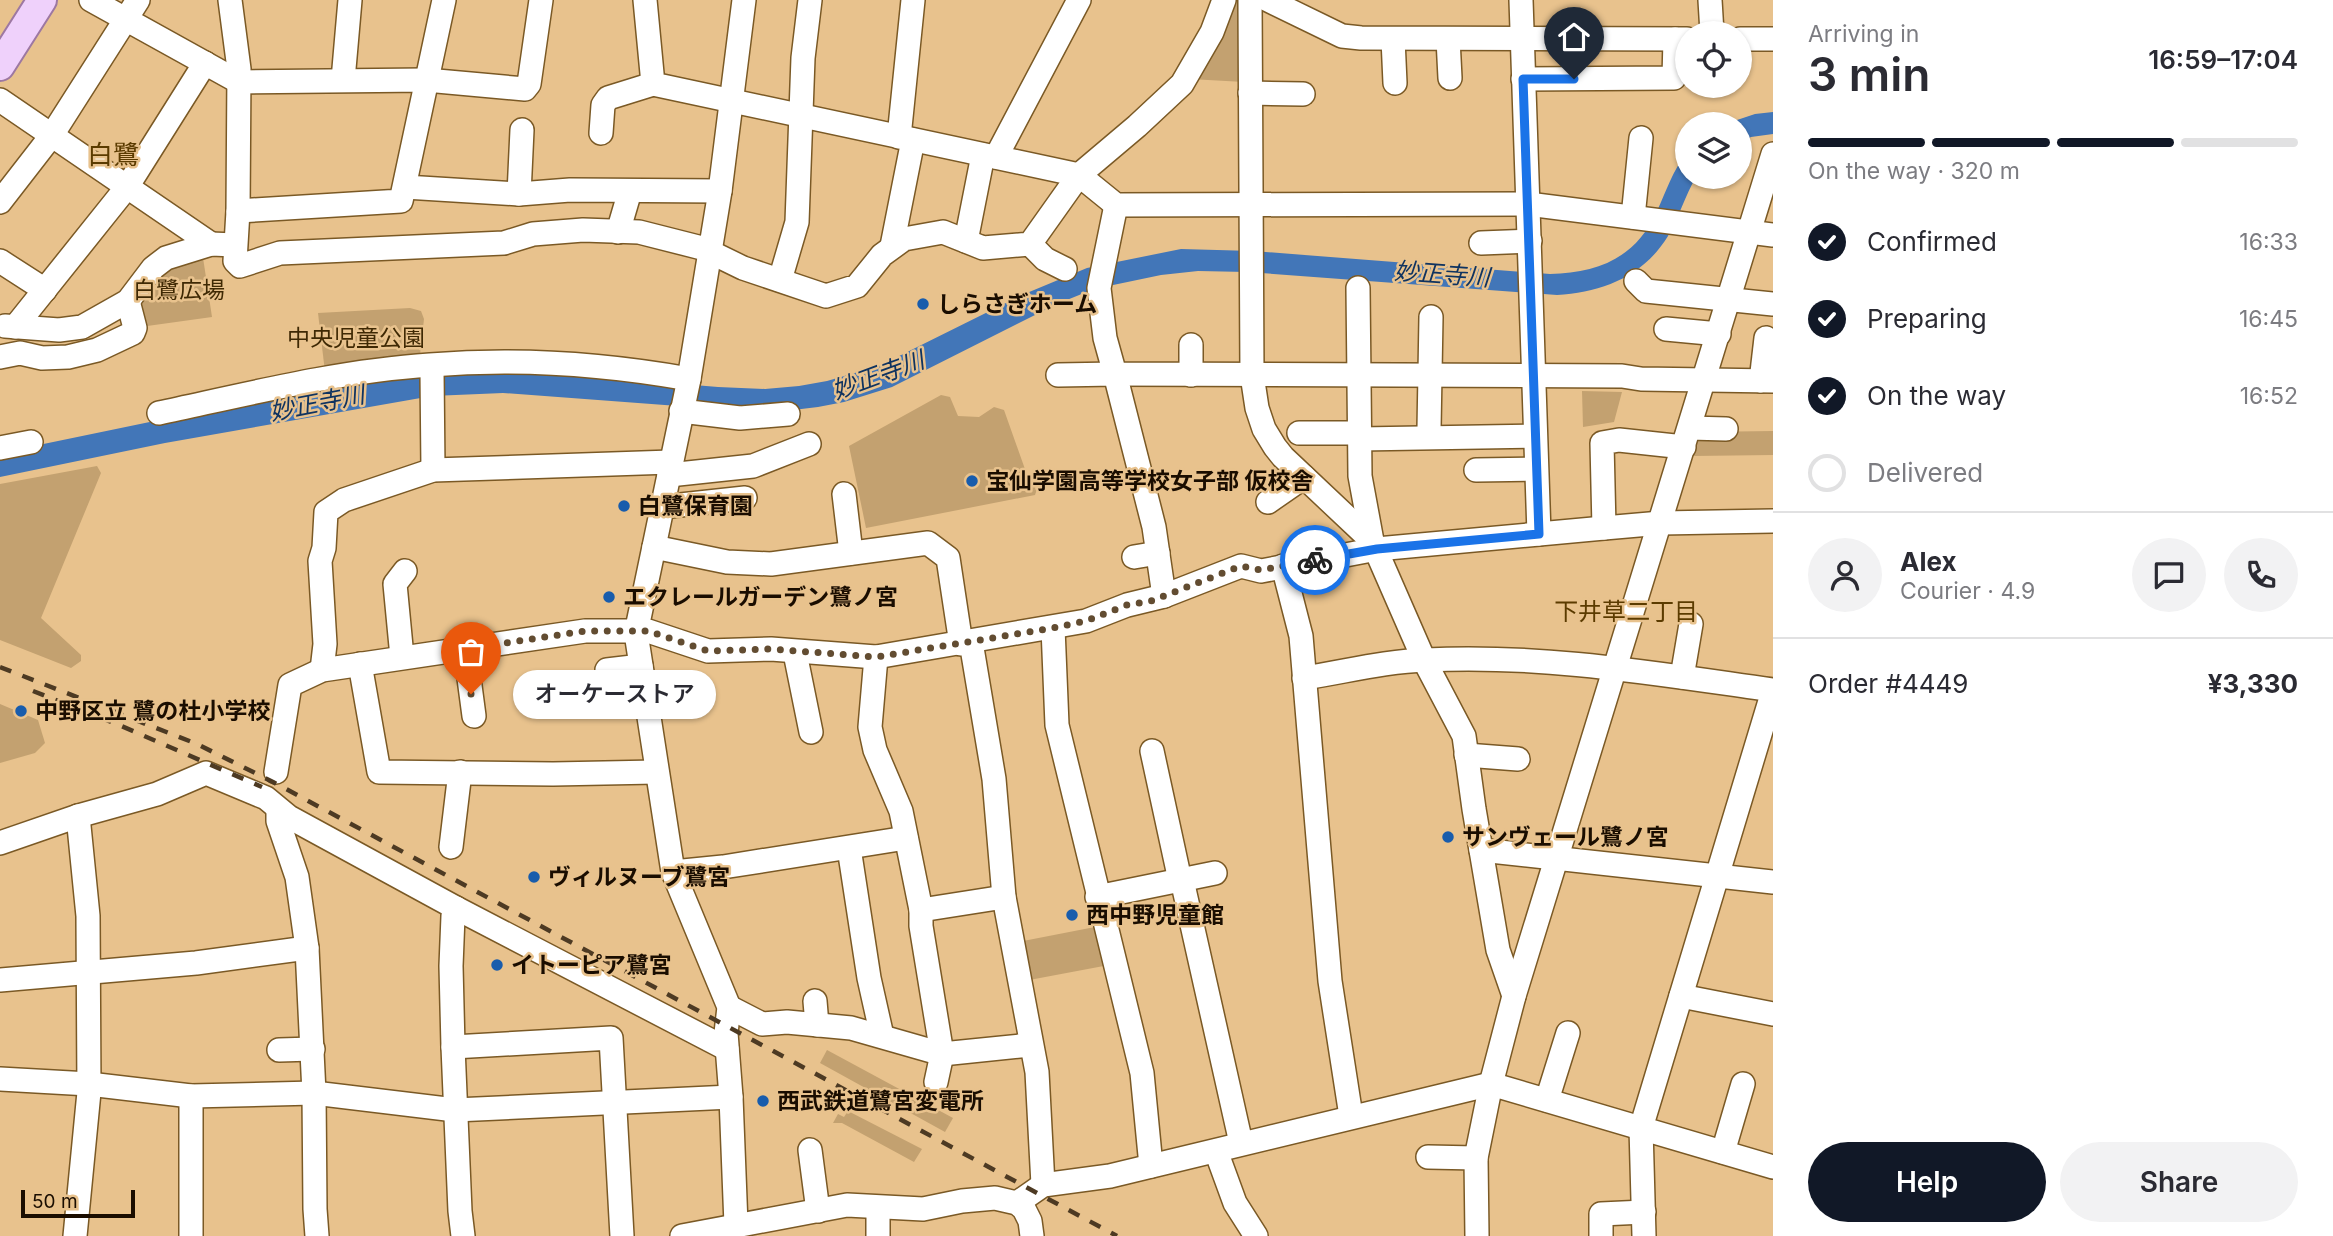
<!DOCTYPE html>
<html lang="en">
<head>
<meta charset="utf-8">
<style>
  :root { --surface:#fff; --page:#f2f2f3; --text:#2b2b33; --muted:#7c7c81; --line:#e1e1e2; --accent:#111827 }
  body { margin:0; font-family:Inter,"Noto Sans JP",sans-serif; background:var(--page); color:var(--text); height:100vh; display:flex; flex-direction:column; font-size:26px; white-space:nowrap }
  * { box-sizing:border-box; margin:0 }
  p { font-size:23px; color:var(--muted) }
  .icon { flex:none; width:38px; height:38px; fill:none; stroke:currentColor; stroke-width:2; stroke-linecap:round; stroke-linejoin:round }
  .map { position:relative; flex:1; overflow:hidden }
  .drawer { display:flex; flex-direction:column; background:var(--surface); width:560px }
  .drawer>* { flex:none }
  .tools { position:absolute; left:1675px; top:21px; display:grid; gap:14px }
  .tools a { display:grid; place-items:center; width:77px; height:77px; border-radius:50%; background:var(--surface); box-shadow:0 2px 5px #0004; font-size:35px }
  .scale { position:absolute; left:21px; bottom:18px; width:114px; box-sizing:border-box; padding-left:7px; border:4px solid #1a0d00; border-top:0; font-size:19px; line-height:24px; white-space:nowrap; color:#1a0d00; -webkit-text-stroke:5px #e8c28d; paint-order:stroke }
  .pin { position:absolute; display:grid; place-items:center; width:60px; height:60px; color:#fff; margin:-72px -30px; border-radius:50% 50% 50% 0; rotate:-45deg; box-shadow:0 0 7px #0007 }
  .pin .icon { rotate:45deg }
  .courier { position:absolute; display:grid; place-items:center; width:70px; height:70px; margin:-35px; border:5px solid #1a73e8; border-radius:50%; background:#fff; color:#222; box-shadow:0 2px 9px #0007 }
  .bubble { position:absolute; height:49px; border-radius:24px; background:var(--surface); box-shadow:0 2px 5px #0004; font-size:23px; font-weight:600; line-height:49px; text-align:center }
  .summary em { font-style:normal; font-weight:600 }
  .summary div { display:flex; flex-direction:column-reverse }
  .summary { display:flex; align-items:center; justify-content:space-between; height:119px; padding:0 35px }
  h1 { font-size:46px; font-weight:600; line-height:52px }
  .bar { display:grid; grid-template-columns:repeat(4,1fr); gap:10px 7px; align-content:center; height:84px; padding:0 35px }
  .bar i { height:9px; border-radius:5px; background:var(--line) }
  .bar .current { background:var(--accent) }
  .bar p { grid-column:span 4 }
  .line { display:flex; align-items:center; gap:18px; padding:0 35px; border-top:2px solid var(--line) }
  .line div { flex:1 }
  .round { display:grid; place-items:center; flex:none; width:74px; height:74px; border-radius:37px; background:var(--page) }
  ol { padding:0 35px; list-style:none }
  li { display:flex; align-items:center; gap:21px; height:77px }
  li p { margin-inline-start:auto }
  li .icon { padding:7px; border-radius:50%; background:var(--accent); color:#fff; stroke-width:4 }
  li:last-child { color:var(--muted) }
  li i { width:38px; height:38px; border:4px solid var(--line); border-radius:50% }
  .cta { display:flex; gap:14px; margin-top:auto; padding:14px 35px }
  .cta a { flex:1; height:80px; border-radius:42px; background:var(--accent); color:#fff; font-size:28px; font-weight:600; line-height:80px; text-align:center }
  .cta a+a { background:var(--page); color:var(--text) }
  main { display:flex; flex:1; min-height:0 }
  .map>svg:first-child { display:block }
</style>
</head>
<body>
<main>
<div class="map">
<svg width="1773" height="1236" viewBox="0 0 1773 1236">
  <rect width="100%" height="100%" fill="#e8c28d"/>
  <g fill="#c3a170">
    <polygon points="1229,0 1243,1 1244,82 1190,79"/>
    <polygon points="202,251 212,317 140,327 136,296 152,277"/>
    <polygon points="410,308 421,311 424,319 420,355 325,372 318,313"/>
    <polygon points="1582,391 1622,392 1614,422 1583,427"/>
    <polygon points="941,395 950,397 958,416 979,417 994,407 1004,410 1026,472 1038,486 1035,495 866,528 849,446"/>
    <polygon points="1773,431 1773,455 1693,456 1700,432"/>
    <polygon points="97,466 101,473 41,618 81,655 81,661 71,668 0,640 0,484"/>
    <polygon points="0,704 38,720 45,743 35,753 0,763"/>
    <polygon points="1100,926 1109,965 1024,981 1018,942"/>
    <polygon points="827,1050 953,1118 945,1132 820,1063"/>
    <polygon points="848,1111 922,1149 914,1162 842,1123 833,1123 838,1114 844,1117"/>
  </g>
  <g fill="#4276b8">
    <polygon points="1773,112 1773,134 1751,137 1740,143 1740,124 1725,124 1755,114"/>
    <path d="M1687,153V177H1696C1685,196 1679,217 1668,236C1643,277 1602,292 1557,295L1247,272L1198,271L1161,275L1094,289L1057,304L892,387L844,402L818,407L793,410L678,406L503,393L432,396L165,443L0,477V453L347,381L514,370L718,387L765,389L799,386L827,381L879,366L1022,295L1087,268L1181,249L1253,251L1550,274C1598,273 1636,258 1657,211C1667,190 1672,171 1687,153Z"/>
  </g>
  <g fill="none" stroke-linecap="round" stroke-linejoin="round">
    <defs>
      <g id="minor">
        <polyline points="91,0 239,82 426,80 525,89 529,84 541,0"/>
        <polyline points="230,0 239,69 238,211 235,261 240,266 280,253 504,243 533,234 583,230 639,232 702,248 743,268 826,296 857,286 882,255 904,239 943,232 983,248 1030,244 1079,175 1137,126 1182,84 1212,32 1224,0"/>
        <polyline points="645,0 653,84 1079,175 1116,205 1528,204 1773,235"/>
        <polyline points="1250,0 1252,375 1257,408 1264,429 1275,447 1283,457 1372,541 1424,660 1464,736 1474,809 1498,950 1514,996"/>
        <polyline points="1268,0 1342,36 1361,38 1687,39"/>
        <polyline points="1521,0 1539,534"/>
        <polyline points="1710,0 1712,33"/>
        <polyline points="1393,39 1395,83"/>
        <polyline points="1448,39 1450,78"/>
        <polyline points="1740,39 1773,39"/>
        <polyline points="1523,79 1674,78 1675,39"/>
        <polyline points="343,80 350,0"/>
        <polyline points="1250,93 1303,94"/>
        <polyline points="0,100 211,244"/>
        <polyline points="601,133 603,105 608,98 653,84"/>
        <polyline points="899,137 913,0"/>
        <polyline points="996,157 1079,0"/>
        <polyline points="405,187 519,194 570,190 720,191"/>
        <polyline points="519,194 522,130"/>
        <polyline points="0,202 52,135 138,0"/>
        <polyline points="1116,205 1099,288 1105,338 1115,374 1622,376 1641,379 1773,381"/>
        <polyline points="238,211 401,201 444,0"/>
        <polyline points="1633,217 1641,138"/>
        <polyline points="618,232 630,191"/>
        <polyline points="966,241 983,155"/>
        <polyline points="1481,243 1530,241"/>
        <polyline points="1030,244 1045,259 1065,269"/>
        <polyline points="892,246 913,140"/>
        <polyline points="0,261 45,290"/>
        <polyline points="780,280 797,222 803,58 810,0"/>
        <polyline points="1636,281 1646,291 1773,304"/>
        <polyline points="1358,288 1360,476 1372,541"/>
        <polyline points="5,326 59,330 82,327 128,301 153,268 166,258 211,244 235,245"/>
        <polyline points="15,327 127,187 205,63"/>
        <polyline points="1666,329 1719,334"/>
        <polyline points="0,357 20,353 42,358 68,357 97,350 133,333 135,328 128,301"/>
        <polyline points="432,371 433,470"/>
        <polyline points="1058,375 1115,374 1154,527 1164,596"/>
        <polyline points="1191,375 1191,345"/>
        <polyline points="1761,381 1766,338"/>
        <polyline points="681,411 740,418 788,414"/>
        <path d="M159,413C248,394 339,371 430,365C515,358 605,364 689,379"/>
        <polyline points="1690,428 1726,429"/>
        <polyline points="1429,429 1431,317"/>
        <polyline points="1299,433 1360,433"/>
        <polyline points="1360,439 1535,436"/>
        <polyline points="0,448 31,442"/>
        <polyline points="1476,470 1536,469"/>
        <polyline points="669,475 753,466 809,444"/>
        <polyline points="844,494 851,553"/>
        <polyline points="1268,502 1304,477"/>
        <polyline points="662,507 745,498"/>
        <polyline points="1604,528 1602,443 1619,440 1684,447"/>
        <polyline points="654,547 727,562 771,564 928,543 948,558 961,644"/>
        <polyline points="1134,557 1158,553"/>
        <polyline points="1283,566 1301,636 1330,981 1351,1116"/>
        <polyline points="1053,628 1057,725 1142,1073 1151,1166"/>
        <polyline points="971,642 994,779 1004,897 1037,1072 1043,1185"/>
        <polyline points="465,648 474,716"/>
        <polyline points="795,653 811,732"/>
        <polyline points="402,657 395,584 405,571"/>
        <polyline points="876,657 870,727 875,750 901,811 921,910 921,926 942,1054 936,1082"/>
        <polyline points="360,664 379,772 553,774 656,772"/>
        <polyline points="322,670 325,644 320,561 324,548 326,512 344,500 433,470 671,462"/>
        <polyline points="607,670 641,666"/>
        <polyline points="1682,677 1691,624"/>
        <path d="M1304,678C1344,672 1386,661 1426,660C1542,654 1658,674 1773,690"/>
        <polyline points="1152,751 1178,871 1182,880 1241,1143"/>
        <polyline points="1466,755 1518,759"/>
        <polyline points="276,772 290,685 322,670 585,631 648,631 708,651 771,649 876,657 1086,621 1127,605 1164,596 1241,566 1261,571 1377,549 1604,528 1661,523 1773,521"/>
        <polyline points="278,810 278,821 297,877 307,948 314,1093 315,1209 317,1236"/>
        <polyline points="0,843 78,816 157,794 206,773 266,798 289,817 456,908 727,1049"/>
        <polyline points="451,847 460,772"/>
        <polyline points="849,848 869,978 882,1036"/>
        <polyline points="1481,850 1773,882"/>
        <polyline points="673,872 723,867 906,838"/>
        <polyline points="1097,897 1215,873"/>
        <polyline points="456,908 453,916 451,966 453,1047 460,1211 463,1236"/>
        <polyline points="921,910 1004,897"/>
        <polyline points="0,980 196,963 307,948"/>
        <polyline points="1681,996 1773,1014"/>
        <polyline points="815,1001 817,1025"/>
        <polyline points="729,1007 762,1024 787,1022 851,1028 942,1054 1030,1045"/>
        <polyline points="453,1047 611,1038 622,1236"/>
        <polyline points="279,1050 313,1049"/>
        <polyline points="0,1079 89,1084 191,1096 314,1093 455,1110 731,1097"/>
        <polyline points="191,1096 191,1236"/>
        <polyline points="1547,1100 1568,1033"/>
        <polyline points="810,1150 818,1211"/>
        <polyline points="1216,1151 1235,1203 1256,1236"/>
        <polyline points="1723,1152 1743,1084"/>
        <polyline points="1428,1157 1476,1158"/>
        <polyline points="1017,1203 1043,1185 1110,1176 1491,1084 1773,1167"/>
        <polyline points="878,1208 878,1236"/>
        <polyline points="736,1225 731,1097 726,1033 729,1007 673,872 636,633 689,379 720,191 744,0"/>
        <polyline points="75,1236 89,1092 88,916 78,816"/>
        <polyline points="682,1236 847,1205 923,1209 962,1201 995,1198 1017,1203 1024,1209 1030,1221 1032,1236"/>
        <polyline points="1477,1236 1476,1158 1491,1084 1514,996 1773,154"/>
        <polyline points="1601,1236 1601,1214 1644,1212"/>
        <polyline points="1644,1236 1641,1128 1773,691"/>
      </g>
      <polyline id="major" points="0,66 42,0"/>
    </defs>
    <use href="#minor" stroke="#7a5925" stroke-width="26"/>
    <use href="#major" stroke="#9d78a2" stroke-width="32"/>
    <use href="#minor" stroke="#fff" stroke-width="23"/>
    <use href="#major" stroke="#efd1fb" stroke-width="28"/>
    <g stroke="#4d3a23" stroke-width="4.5" stroke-dasharray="12 12" stroke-linecap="butt">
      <polyline points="0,667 197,744 273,782 1117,1236"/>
      <polyline points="33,691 119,725 262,787"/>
    </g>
  </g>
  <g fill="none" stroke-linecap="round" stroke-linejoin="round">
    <polyline stroke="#624c31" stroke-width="7" stroke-dasharray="0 12.6" points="471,694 465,649 585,631 648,631 708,651 771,649 876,657 1053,628 1086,621 1127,605 1151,601 1241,566 1261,570 1315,560"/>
    <polyline stroke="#1a73e8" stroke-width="9" points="1315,560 1377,549 1539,534 1523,79 1574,79"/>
  </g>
  <g fill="#185cac" stroke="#e8c28d" stroke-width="2.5">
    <circle cx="923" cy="304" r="7"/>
    <circle cx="972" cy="481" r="7"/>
    <circle cx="624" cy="506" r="7"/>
    <circle cx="609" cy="597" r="7"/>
    <circle cx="21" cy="711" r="7"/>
    <circle cx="1448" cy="837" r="7"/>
    <circle cx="534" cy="877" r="7"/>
    <circle cx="1072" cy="915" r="7"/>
    <circle cx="497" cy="965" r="7"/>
    <circle cx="763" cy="1101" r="7"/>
  </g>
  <g text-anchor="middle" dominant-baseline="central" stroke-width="5" stroke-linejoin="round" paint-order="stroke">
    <g font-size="23" fill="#3f2904" stroke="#e8c28d">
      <text x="179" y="290">白鷺広場</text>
      <text x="356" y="338">中央児童公園</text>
    </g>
    <g font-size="23" font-weight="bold" fill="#1a0d00" stroke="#e8c28d" text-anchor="start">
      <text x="937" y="304">しらさぎホーム</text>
      <text x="986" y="481">宝仙学園高等学校女子部 仮校舎</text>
      <text x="638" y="506">白鷺保育園</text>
      <text x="623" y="597">エクレールガーデン鷺ノ宮</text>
      <text x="35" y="711">中野区立 鷺の杜小学校</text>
      <text x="1462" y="837">サンヴェール鷺ノ宮</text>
      <text x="548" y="877">ヴィルヌーブ鷺宮</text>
      <text x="1086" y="915">西中野児童館</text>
      <text x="511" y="965">イトーピア鷺宮</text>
      <text x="777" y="1101">西武鉄道鷺宮変電所</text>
    </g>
    <g font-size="24" font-style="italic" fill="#0f3360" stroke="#e8c28d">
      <text transform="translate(1442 274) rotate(4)">妙正寺川</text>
      <text transform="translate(878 375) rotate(-20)">妙正寺川</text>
      <text transform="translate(317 403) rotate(-11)">妙正寺川</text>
    </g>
    <g font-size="24" fill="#5b3b00" stroke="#e8c28d">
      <text x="1626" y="611">下井草二丁目</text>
    </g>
    <g font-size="26" fill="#5b3b00" stroke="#e8c28d">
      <text x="113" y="154">白鷺</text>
    </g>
  </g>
</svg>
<div class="tools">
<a><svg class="icon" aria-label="locate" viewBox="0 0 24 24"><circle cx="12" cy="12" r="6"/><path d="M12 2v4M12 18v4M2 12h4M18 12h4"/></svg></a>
<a><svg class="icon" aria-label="layers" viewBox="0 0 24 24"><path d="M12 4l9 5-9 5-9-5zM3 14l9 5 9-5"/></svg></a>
</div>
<div class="scale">50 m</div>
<div class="pin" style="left:471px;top:694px;background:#ea580c"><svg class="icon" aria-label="bag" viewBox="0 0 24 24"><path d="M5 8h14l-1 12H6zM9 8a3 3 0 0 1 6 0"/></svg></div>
<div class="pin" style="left:1574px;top:79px;background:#1f2937"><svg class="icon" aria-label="home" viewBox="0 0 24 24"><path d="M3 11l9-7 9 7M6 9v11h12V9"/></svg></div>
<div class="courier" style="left:1315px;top:560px"><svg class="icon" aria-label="bike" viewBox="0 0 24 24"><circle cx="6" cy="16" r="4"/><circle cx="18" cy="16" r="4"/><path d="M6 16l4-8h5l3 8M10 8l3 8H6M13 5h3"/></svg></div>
<div class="bubble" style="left:513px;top:670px;width:203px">オーケーストア</div>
</div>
<section class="drawer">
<div class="summary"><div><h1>3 min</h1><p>Arriving in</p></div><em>16:59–17:04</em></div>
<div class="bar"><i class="current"></i><i class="current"></i><i class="current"></i><i></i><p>On the way · 320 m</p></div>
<ol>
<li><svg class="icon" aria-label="check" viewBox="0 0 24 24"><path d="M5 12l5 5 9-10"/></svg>Confirmed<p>16:33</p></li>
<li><svg class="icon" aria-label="check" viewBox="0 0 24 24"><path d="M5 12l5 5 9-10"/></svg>Preparing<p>16:45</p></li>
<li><svg class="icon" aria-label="check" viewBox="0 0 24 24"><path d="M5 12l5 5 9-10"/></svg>On the way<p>16:52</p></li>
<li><i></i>Delivered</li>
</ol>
<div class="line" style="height:126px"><a class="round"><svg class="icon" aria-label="person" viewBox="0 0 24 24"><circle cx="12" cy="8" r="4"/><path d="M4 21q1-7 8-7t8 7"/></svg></a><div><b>Alex</b><p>Courier · 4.9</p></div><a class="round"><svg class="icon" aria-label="chat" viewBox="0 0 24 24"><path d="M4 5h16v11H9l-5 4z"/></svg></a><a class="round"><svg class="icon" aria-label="phone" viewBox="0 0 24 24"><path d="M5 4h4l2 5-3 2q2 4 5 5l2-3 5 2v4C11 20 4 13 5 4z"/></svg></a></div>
<div class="line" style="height:91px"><div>Order #4449</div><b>¥3,330</b></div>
<div class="cta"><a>Help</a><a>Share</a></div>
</section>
</main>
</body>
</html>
